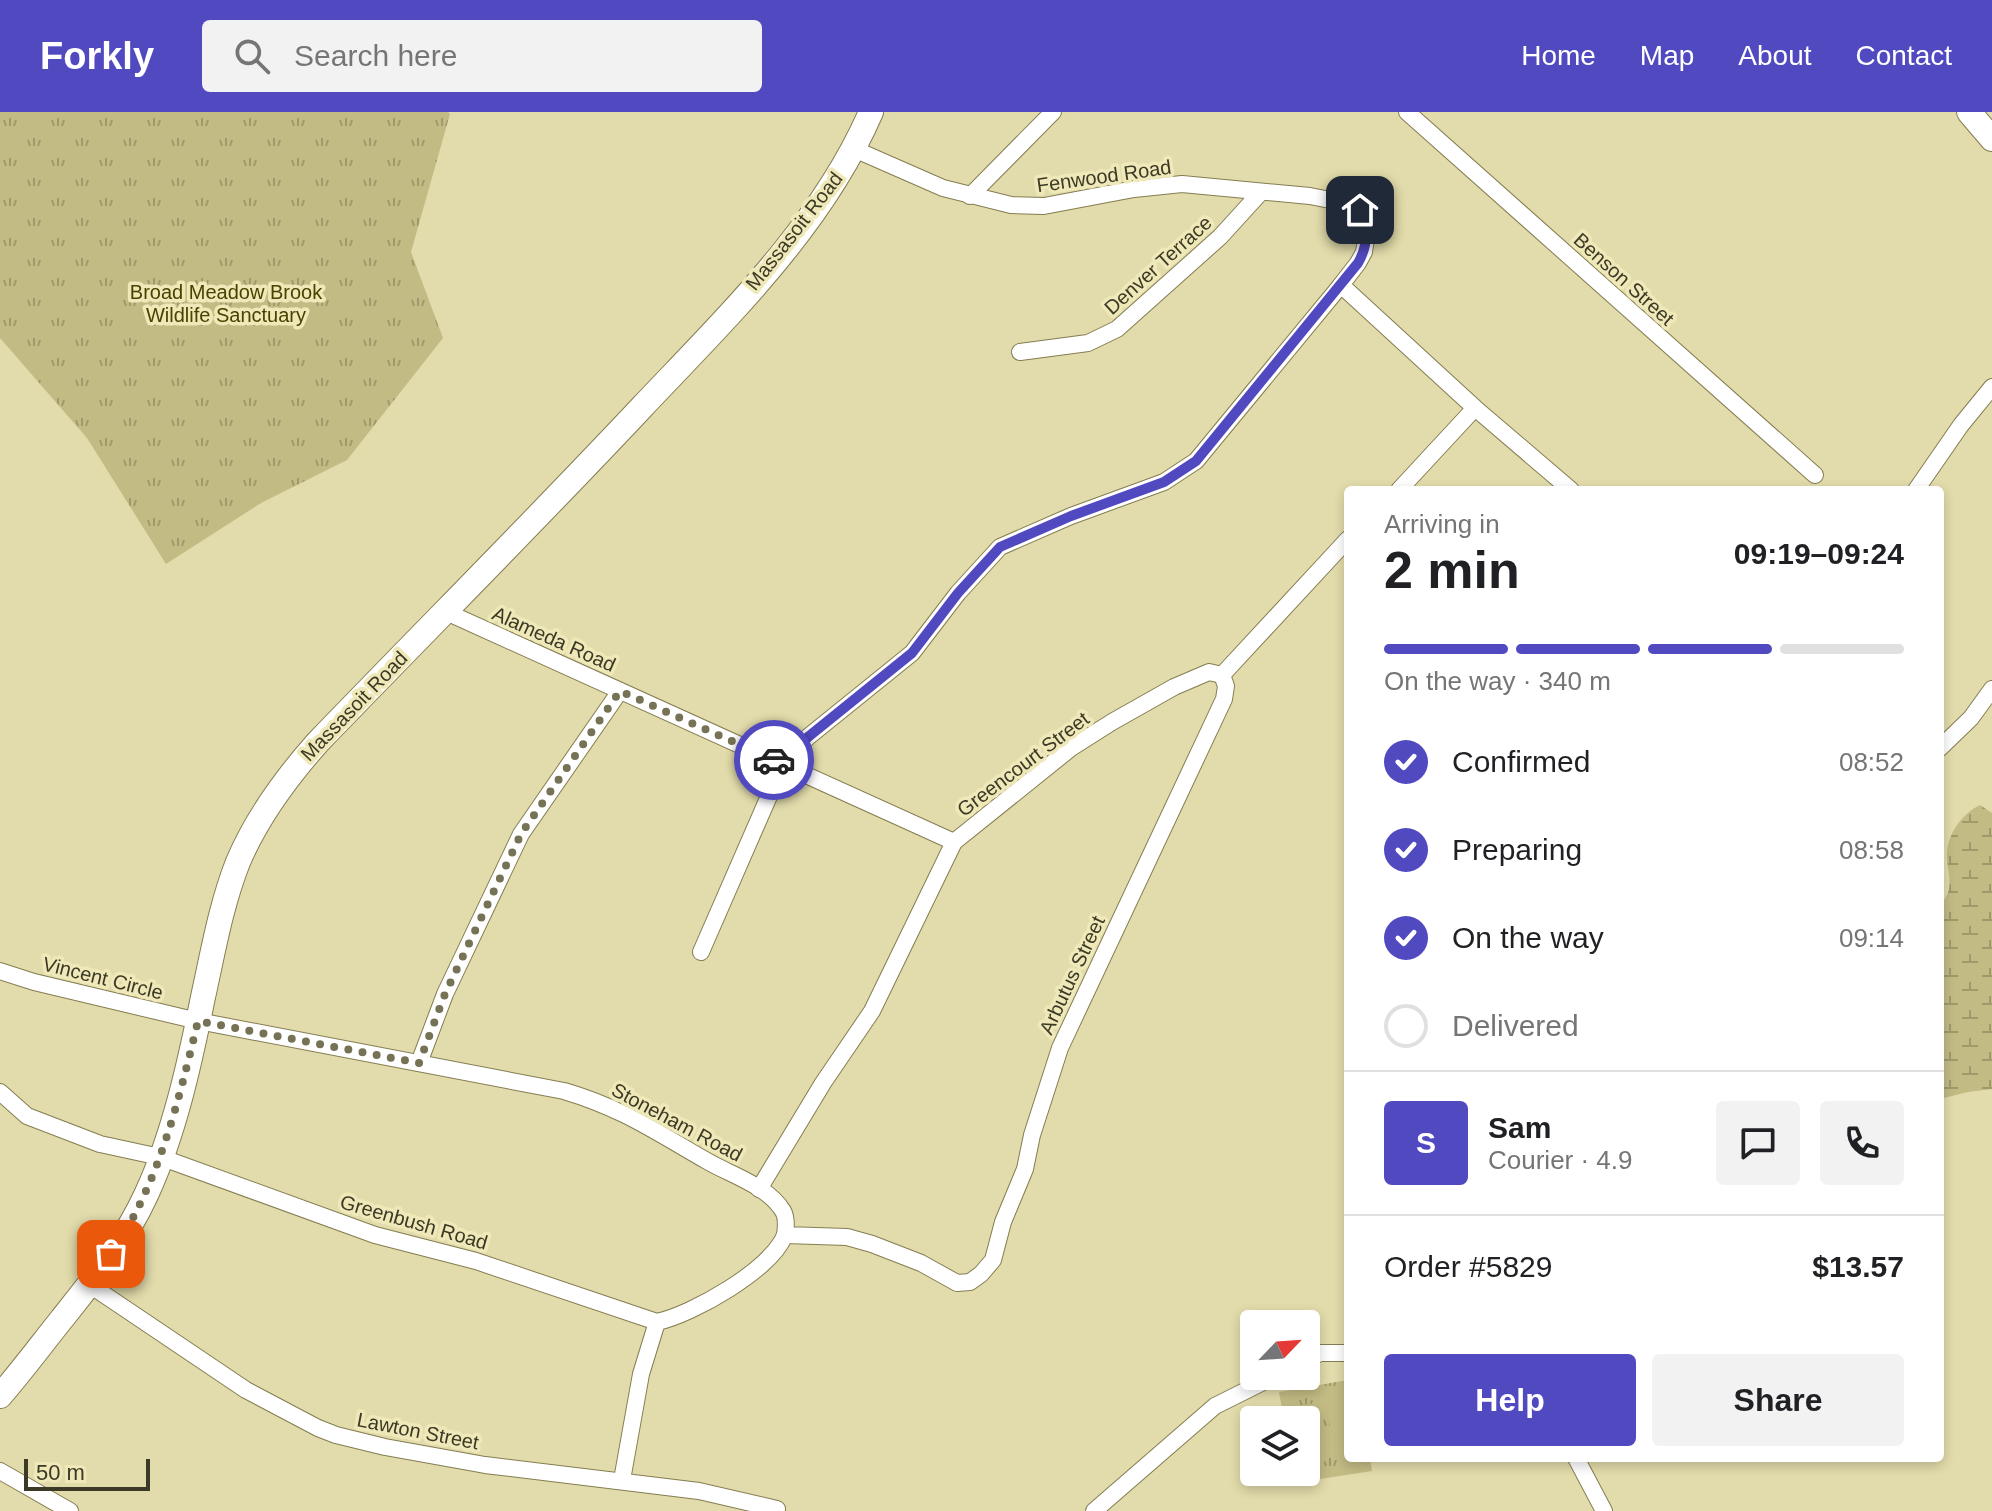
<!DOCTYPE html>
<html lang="en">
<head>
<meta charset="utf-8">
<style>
  :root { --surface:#fff; --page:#f2f2f2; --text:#202124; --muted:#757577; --line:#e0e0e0; --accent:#5149c0 }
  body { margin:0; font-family:Helvetica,sans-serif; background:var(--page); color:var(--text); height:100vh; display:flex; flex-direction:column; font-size:30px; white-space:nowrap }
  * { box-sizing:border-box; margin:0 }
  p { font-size:26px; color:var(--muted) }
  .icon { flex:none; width:44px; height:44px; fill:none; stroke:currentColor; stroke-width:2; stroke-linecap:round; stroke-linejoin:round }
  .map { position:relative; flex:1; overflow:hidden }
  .sheet { position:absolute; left:1344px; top:374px; width:600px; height:976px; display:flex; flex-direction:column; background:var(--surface); border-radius:8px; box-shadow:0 4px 12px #0003 }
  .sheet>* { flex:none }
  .needle { width:52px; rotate:65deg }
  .tools { position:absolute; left:1240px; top:1198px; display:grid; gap:16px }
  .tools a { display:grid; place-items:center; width:80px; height:80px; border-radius:8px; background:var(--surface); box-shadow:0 4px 12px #0003; font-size:40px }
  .scale { position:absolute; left:24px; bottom:20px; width:126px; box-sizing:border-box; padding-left:8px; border:4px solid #3c3926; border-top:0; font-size:22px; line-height:28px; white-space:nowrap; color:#3c3926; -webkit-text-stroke:6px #efe8b8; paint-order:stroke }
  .pin { position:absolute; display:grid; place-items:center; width:68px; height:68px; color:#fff; margin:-34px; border-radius:16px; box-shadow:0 4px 12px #0006 }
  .courier { position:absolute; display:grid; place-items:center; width:80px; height:80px; margin:-40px; border:6px solid #5149c0; border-radius:50%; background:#fff; color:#222; box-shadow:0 2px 10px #0007 }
  .overview em { font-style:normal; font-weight:800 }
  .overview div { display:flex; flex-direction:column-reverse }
  .overview { display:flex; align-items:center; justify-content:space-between; height:136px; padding:0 40px }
  h1 { font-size:52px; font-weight:800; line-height:60px }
  .bar { display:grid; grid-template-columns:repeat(4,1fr); gap:12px 8px; align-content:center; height:96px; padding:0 40px }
  .bar i { height:10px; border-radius:6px; background:var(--line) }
  .bar .current { background:var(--accent) }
  .bar p { grid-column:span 4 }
  .line { display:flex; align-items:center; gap:20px; padding:0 40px; border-top:2px solid var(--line) }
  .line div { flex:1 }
  .round { display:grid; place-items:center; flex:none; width:84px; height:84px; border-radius:8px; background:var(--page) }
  ol { padding:0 40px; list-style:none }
  li { display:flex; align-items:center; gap:24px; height:88px }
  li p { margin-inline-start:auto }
  li .icon { padding:8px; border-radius:50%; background:var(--accent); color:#fff; stroke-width:4 }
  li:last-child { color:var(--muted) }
  li i { width:44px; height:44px; border:4px solid var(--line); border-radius:50% }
  .cta { display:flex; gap:16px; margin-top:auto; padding:16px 40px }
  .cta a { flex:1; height:92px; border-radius:8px; background:var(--accent); color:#fff; font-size:32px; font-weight:800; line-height:92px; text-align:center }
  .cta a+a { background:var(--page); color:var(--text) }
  header { display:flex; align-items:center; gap:48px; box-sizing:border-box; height:112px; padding:0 40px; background:var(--accent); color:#fff }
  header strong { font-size:38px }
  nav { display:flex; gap:44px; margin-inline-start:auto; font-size:28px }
  .search { width:560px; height:72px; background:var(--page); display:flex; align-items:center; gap:20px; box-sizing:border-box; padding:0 28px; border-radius:8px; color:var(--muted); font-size:30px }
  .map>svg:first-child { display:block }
</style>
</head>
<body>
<header>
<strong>Forkly</strong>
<div class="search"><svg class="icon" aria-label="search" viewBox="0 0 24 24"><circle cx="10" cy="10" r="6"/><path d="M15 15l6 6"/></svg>Search here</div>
<nav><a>Home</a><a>Map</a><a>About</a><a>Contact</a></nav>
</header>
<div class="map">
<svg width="1992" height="1399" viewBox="0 0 1992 1399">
  <defs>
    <pattern id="wetland-marsh" width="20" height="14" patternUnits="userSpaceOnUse" patternTransform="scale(2)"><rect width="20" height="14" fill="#c3bb84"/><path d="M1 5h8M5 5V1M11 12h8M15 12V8" fill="none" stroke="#a0996c"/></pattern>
    <pattern id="park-tufts" width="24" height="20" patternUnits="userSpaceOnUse" patternTransform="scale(2)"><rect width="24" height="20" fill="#c3bb84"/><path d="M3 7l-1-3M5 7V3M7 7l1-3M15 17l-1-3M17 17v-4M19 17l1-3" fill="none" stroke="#a0996c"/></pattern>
  </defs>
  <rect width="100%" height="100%" fill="#e2dbab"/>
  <path fill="url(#wetland-marsh)" d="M1980,693L1992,701V977L1968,980L1940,987V794C1943,789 1948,783 1949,777C1951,765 1946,751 1947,739C1949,720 1963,701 1980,693Z"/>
  <g fill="url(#park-tufts)">
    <polygon points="0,0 448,0 450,2 411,140 443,226 347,348 261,391 166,452 87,326 0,226"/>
    <polygon points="1348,1268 1348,1346 1370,1346 1372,1359 1294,1371 1292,1360 1306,1360 1306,1308 1284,1308 1279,1280"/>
  </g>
  <g fill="#c3bb84">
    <polygon points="1348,1285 1349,1346 1335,1348 1326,1289"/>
    <polygon points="1315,1291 1325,1350 1306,1353 1306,1308 1289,1308 1287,1295"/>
  </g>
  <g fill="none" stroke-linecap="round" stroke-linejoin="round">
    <defs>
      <g id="street">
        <polyline points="1407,0 1815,363"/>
        <polyline points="854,37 943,76 1011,93 1044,94 1134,77 1182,72 1310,84 1340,90 1360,98 1364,107 1366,127 1364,140 1358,151 1341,173 1475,296 1571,378"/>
        <polyline points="970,84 1053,0"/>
        <polyline points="1020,240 1088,231 1117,217 1220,125 1261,80"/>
        <polyline points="1399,378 1475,296"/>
        <polyline points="1916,378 1961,313 1992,275"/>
        <polyline points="444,499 954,730"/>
        <polyline points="1940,636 1971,606 1992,577"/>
        <polyline points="701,840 783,652 808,625 912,541 958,481 1000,435 1071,404 1164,370 1196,349 1341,173"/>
        <path d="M0,859L34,870L198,909L564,979C622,996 656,1020 707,1049C731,1063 768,1074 783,1099C787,1106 786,1116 785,1123L847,1125L872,1132L921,1151L957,1171L970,1170L981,1162L993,1148L1003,1110L1025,1057L1032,1023L1060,936L1224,587L1226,574L1222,563"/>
        <polyline points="419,951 445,882 521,722 620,579"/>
        <polyline points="0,980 27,1004 100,1032 160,1045 375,1123 476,1149 657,1210"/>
        <polyline points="759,1077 823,971 872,899 954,730 1071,636 1112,610 1174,575 1209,560 1222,563 1348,427"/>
        <polyline points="90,1173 246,1278 318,1316 336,1323 385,1335 485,1353 699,1379 777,1397"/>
        <polyline points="1306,1248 1320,1241 1348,1241"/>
        <polyline points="1576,1346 1604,1399"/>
        <polyline points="0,1359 70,1399"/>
        <path d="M622,1368L641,1262L657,1210C693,1202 771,1158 785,1123"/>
        <polyline points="1094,1399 1215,1294 1275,1264"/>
      </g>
      <g id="secondary">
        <polyline points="1969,0 1992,27"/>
        <path d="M0,1284C21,1260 41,1233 61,1208C92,1169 125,1129 146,1083C174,1023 190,950 203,885C213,840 221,793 238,750C257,705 286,666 318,630C426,518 536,408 642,295C727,205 821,115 871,0"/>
      </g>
    </defs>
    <use href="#street" stroke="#847d51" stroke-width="18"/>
    <use href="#secondary" stroke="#847d51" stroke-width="26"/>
    <use href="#street" stroke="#fff" stroke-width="16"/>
    <use href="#secondary" stroke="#fff" stroke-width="24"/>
  </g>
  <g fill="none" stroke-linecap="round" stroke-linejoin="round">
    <path stroke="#767255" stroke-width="8" stroke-dasharray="0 14.4" d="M111,1142C159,1072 178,991 198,909L419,951L445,882L521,722L620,579L774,648"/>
    <path stroke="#5149c0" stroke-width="10" d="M774,648L783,652L808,625L912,541L958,481L1000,435L1071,404L1164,370L1196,349L1358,151C1368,134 1368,116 1360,98"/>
  </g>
  <g text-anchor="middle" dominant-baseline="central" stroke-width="7" stroke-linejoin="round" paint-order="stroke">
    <g font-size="20" fill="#3c3926" stroke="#efe8b8">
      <text transform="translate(1104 64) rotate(-8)">Fenwood Road</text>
      <text transform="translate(794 119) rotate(-52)">Massasoit Road</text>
      <text transform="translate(1158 153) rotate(-42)">Denver Terrace</text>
      <text transform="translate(1624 167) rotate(42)">Benson Street</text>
      <text transform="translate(554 527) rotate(24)">Alameda Road</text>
      <text transform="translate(354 594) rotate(-46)">Massasoit Road</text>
      <text transform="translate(1023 652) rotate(-37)">Greencourt Street</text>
      <text transform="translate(1072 863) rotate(-65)">Arbutus Street</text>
      <text transform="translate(103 866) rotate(14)">Vincent Circle</text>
      <text transform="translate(677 1010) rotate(28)">Stoneham Road</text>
      <text transform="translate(414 1110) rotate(16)">Greenbush Road</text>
      <text transform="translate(418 1319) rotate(11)">Lawton Street</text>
    </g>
    <g font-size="20" fill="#4b4200" stroke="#efe8b8">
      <text x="226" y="180">Broad Meadow Brook<tspan x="226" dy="23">Wildlife Sanctuary</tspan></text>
    </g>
  </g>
</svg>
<div class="tools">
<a><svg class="needle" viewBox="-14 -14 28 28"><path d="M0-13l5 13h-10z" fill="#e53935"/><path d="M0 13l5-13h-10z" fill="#757577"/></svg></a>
<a><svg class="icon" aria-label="layers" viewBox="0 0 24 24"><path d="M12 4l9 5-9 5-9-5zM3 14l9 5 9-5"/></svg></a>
</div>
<div class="scale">50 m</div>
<div class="pin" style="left:111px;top:1142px;background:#ea580c"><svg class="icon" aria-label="bag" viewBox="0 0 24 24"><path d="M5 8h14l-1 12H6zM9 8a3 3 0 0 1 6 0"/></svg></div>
<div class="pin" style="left:1360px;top:98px;background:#1f2937"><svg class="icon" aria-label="home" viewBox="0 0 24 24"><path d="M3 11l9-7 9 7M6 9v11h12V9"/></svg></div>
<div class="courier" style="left:774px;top:648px"><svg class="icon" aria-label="car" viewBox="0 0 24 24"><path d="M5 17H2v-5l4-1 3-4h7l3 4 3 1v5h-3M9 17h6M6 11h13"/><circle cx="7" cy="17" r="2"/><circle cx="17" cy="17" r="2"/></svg></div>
<section class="sheet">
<div class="overview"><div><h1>2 min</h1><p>Arriving in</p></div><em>09:19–09:24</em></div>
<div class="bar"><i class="current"></i><i class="current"></i><i class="current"></i><i></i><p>On the way · 340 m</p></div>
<ol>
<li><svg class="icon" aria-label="check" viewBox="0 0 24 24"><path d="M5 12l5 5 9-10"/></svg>Confirmed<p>08:52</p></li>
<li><svg class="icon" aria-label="check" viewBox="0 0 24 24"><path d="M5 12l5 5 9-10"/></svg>Preparing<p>08:58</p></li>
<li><svg class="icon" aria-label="check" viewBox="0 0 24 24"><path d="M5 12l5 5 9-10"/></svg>On the way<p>09:14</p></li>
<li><i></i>Delivered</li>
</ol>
<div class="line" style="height:144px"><b class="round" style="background:var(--accent);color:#fff">S</b><div><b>Sam</b><p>Courier · 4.9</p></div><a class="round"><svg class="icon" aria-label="chat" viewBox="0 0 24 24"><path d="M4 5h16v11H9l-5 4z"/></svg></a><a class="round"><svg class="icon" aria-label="phone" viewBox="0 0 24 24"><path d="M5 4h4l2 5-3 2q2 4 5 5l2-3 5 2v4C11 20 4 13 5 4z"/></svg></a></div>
<div class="line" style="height:104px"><div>Order #5829</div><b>$13.57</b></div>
<div class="cta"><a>Help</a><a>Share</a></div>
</section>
</div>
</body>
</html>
